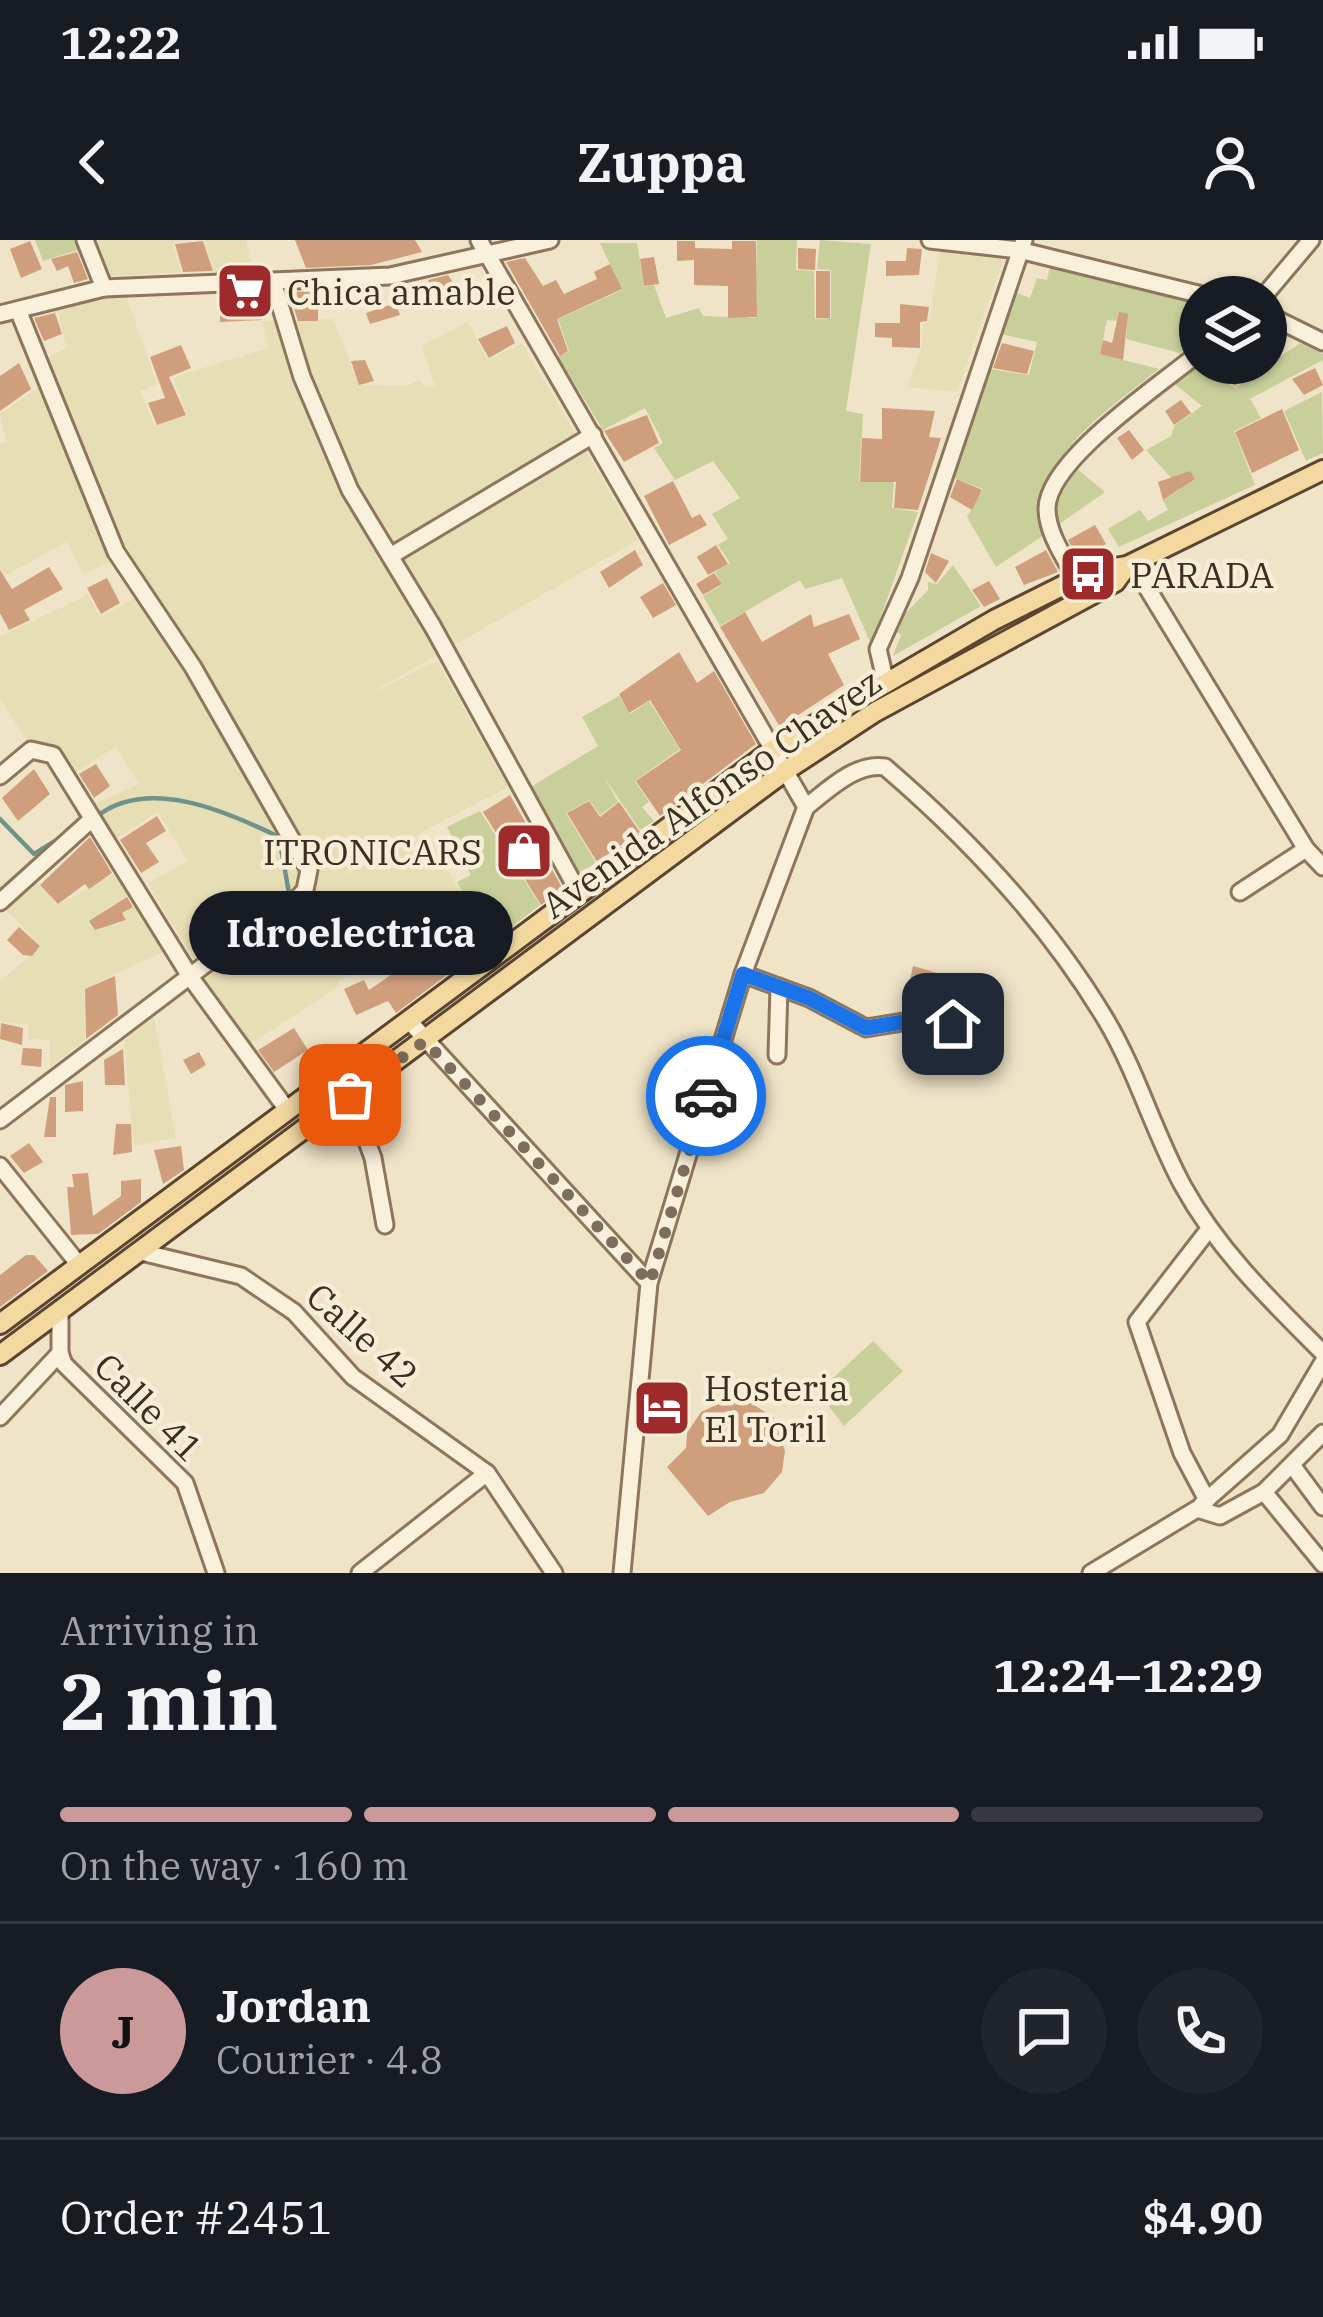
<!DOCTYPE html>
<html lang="en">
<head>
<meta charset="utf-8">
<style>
  :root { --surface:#171b24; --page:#20242c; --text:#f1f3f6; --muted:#9ea1a6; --line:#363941; --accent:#cc999b }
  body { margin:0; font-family:"IBM Plex Serif",serif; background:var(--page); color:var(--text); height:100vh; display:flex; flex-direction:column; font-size:45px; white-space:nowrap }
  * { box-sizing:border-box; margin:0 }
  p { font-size:39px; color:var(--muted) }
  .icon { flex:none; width:66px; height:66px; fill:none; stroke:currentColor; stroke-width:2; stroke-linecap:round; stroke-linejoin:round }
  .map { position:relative; height:1333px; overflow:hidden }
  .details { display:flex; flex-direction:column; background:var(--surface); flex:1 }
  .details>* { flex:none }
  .buttons { position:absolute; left:1179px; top:36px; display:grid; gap:24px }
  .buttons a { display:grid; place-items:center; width:108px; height:108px; border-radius:50%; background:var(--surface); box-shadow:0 3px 9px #0004; font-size:60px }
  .pin { position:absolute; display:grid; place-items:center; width:102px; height:102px; color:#fff; margin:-51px; border-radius:24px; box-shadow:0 6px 18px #0006 }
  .courier { position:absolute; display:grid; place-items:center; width:120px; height:120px; margin:-60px; border:9px solid #1a73e8; border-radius:50%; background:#fff; color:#222; box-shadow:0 3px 15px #0007 }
  .bubble { position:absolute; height:84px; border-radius:42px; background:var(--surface); box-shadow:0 3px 9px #0004; font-size:39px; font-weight:800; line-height:84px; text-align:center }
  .head em { font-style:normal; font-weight:800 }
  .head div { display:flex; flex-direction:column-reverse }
  .head { display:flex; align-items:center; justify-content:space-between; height:204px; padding:0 60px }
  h1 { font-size:78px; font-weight:800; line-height:90px }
  .bar { display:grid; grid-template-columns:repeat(4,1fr); gap:18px 12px; align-content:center; height:144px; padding:0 60px }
  .bar i { height:15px; border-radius:9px; background:var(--line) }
  .bar .current { background:var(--accent) }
  .bar p { grid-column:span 4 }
  .line { display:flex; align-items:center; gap:30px; padding:0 60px; border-top:3px solid var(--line) }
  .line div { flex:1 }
  .round { display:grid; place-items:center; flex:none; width:126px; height:126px; border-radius:63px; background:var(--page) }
  .status { display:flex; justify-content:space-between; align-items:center; height:84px; padding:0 60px; background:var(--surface); direction:ltr }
  .status svg { height:33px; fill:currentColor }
  header { display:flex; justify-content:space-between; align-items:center; height:156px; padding:0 60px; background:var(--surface); font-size:54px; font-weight:800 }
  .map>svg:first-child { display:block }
</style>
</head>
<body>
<div class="status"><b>12:22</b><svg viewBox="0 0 49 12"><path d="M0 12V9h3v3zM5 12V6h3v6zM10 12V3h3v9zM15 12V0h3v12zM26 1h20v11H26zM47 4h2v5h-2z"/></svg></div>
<header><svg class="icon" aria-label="back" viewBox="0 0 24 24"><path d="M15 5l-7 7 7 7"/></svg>Zuppa<svg class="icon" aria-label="person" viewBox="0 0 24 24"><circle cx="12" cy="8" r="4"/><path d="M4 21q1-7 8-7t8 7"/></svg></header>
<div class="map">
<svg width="1323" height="1333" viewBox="0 0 1323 1333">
  <rect width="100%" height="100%" fill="#f0e4c8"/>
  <g fill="#e6deb5">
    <polygon points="96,0 190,0 172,3 181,32 111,36"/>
    <polygon points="204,0 246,0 253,33 215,33"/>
    <polygon points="940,12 1003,20 957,152 907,147 922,107 923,84 929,82"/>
    <polygon points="125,53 157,144 140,151 155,186 187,175 173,137 268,108 262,81 333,79 359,145 406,146 420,140 426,148 435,145 422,106 467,82 488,120 522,103 638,300 362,458 437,421 508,547 327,642 428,596 468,665 423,693 406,659 374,673 393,712 338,740 340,746 248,805 201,734 311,652 313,617 117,311 39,122 67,108 57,69"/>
    <polygon points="42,145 117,319 83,334 67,302 0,338 0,204 6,201 0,174"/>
    <polygon points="141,354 304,613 304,649 278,680 202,718 192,717 148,643 188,621 158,572 117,598 93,564 139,544 116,507 72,534 49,508 26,500 0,458 0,396 88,355 100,377"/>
    <polygon points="115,633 127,656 104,671 113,687 127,680 123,673 135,666 164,711 84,749 85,800 50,827 50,800 28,799 28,785 0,781 0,741 41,706 3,666 32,638 58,665"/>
    <polygon points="154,777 176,898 134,906 124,801"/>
  </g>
  <g fill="#c9cf9b">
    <polygon points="35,0 77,0 81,9 43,21"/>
    <polygon points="757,0 797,0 796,30 814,31 815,79 831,78 831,30 817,29 820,0 871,4 846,171 863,174 859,242 894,242 892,268 918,272 871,404 842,338 805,349 800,340 720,386 703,356 722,345 715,332 730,323 718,305 728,299 712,274 740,258 713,221 675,240 654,208 663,203 645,168 603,190 558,117 569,111 558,79 622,50 600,3 637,3 644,47 654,45 666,78 699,68 703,76 756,78"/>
    <path d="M1050,27L1200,62V94L1180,113L1126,99L1127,82L1107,80L1100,114L1159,129C1108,171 1027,219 1044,295L996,327L967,277L983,249L947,235L983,128L1029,135L1037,102L996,93L1012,51L1030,58L1037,38L1047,40Z"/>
    <polygon points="1300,103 1323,114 1323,120 1250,159 1261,178 1234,191 1255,245 1119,307 1108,289 1140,270 1148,281 1168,270 1163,260 1181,249 1146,210 1171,196 1175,185 1202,166 1172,142 1198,120 1235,148"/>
    <polygon points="1322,152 1323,213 1306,221 1284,171"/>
    <polygon points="1077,229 1105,252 1058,285 1045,269 1052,247"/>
    <polygon points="953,325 981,366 893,416 901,395 891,388 928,350 928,342 937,344"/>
    <polygon points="619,456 630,474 649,461 680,509 635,541 649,562 642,567 654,581 640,590 604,537 618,562 600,575 589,560 566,573 596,623 580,633 529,548 598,506 582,477"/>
    <polygon points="480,571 540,665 509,689 490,665 476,675 492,701 476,714 452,677 470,666 457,642 471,635 447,587"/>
    <polygon points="873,1101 903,1131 844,1186 818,1152"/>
  </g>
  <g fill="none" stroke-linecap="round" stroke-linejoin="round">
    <g stroke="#6f938a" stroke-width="4.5">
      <path d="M96,577C147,536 226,571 279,597L289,653L271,668"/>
      <polyline points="0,579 34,614 60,598"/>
    </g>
  </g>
  <g fill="#cf9f7d">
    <polygon points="295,0 415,0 422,12 371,25 306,28"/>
    <polygon points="30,1 42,29 21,38 10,9"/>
    <polygon points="203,1 213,31 183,32 175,4"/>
    <polygon points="677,1 695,1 695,8 732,9 732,1 756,1 757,77 728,78 728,46 694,45 694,20 677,21"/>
    <polygon points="798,8 816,9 815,30 798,29"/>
    <polygon points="907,8 922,9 919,35 886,36 886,21 906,21"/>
    <polygon points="77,12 88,39 74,43 68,26 57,31 51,19"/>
    <polygon points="654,17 659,44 644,46 640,19"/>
    <polygon points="525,18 543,46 556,40 564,54 597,39 594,32 610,24 622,49 557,79 568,111 560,116 506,22"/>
    <rect x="816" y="31" width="14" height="47"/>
    <polygon points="448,35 463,58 442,66 428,40"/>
    <polygon points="318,51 318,81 298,81 289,52"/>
    <polygon points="260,53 262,80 220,82 220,55"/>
    <polygon points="396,63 400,75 370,84 366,73"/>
    <polygon points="900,64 929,67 927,81 920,82 920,108 892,107 892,98 875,97 875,83 900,83"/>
    <polygon points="1119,72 1128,74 1123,120 1100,114 1103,100 1112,103"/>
    <polygon points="55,73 62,94 44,101 34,78"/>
    <polygon points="507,86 515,103 489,118 478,99"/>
    <polygon points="1002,103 1034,111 1027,134 993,128"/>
    <polygon points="181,105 191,128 169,137 186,175 157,185 148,163 165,158 150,117"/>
    <polygon points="365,120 374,141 359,145 351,121"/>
    <polygon points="19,123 31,149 0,171 0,136"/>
    <polygon points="1205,123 1239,123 1250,131 1235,146"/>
    <polygon points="1315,128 1323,145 1304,155 1292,139"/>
    <polygon points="1181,160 1191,173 1174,185 1165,171"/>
    <polygon points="882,168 935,171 929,197 941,198 918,270 894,268 896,242 860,242 862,198 882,199"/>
    <polygon points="1282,169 1299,210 1252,233 1235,192"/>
    <polygon points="647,175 659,203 624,222 604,191"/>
    <polygon points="1129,190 1144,210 1132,220 1117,198"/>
    <polygon points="1190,231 1195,239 1163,260 1158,242"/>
    <polygon points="957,239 982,250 972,270 950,257"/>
    <polygon points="673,241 692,278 700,274 707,285 669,305 644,256"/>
    <polygon points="1095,285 1106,304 1079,320 1068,300"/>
    <polygon points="716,305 728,324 708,335 697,317"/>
    <polygon points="635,310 643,325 609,348 600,332"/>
    <polygon points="1046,310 1058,332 1024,345 1015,327"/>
    <polygon points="931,313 949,321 936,343 925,332"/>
    <polygon points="49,327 63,349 24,370 30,380 9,390 0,373 0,330 12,349"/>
    <polygon points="714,333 722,344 703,355 696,344"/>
    <polygon points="107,338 120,363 101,374 87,348"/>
    <polygon points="989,341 1000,359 984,367 972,350"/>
    <polygon points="663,343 676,365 653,378 640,357"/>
    <polygon points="745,372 762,402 811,374 814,387 849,374 860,399 828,414 844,445 780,487 720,387"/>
    <polygon points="679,412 697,443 714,431 756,504 660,576 636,541 681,510 650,460 629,473 619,454"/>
    <polygon points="96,524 110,546 94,558 79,534"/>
    <polygon points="34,529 50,554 18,581 2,558"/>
    <polygon points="510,555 563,649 541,665 483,572"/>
    <polygon points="589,561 600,577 619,562 640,592 597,622 567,573"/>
    <polygon points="157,576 166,591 146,603 159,622 141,633 120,600"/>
    <polygon points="90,597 112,633 89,649 85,644 58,664 40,645"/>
    <polygon points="127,657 133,667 122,673 126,680 95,690 89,681"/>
    <polygon points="405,661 428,706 459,688 464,696 496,675 507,690 396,773 388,761 356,775 344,749 364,740 369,750 407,724 377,674"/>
    <polygon points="19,687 40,706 32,716 23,715 7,700"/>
    <polygon points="913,726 962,740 954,762 909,744"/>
    <polygon points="115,736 118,775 86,799 85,749"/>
    <polygon points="1,783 23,788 22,805 0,799"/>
    <polygon points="294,788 308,810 274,832 258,810"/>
    <polygon points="23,808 42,809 41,827 21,825"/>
    <polygon points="123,809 125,845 105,845 104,820"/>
    <polygon points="199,812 206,825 191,834 183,820"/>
    <polygon points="83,841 83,871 65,872 65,845"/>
    <polygon points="50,857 56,857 56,897 44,897"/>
    <polygon points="116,884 131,884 132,912 113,915"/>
    <polygon points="29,903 43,922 24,933 10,916"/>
    <polygon points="181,906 184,930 163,944 154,910"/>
    <polygon points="88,933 93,976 121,956 121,941 141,939 141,962 98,994 71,995 67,947 74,947 72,934"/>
    <polygon points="26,1015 34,1015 48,1031 0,1067 0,1035"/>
    <polygon points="724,1161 751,1163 773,1177 785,1211 782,1232 764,1253 730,1262 708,1276 667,1227 686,1208 687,1193 701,1172"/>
  </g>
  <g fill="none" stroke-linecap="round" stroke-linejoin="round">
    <defs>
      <g id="minor">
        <polyline points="85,0 104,48"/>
        <polyline points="479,0 806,567 743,734 649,1043 622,1333"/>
        <polyline points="930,0 1019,10 1210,57"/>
        <polyline points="273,42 302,137 350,250 433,387 579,653"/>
        <polyline points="1263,57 1311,0"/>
        <polyline points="0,74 104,48 390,36 550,0"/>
        <polyline points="1266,74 1323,102"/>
        <polyline points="392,315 593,195"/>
        <polyline points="1132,323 1306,609 1323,627"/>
        <path d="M1076,339C1065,318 1048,295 1047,270C1045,221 1163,143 1200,112"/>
        <polyline points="885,439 878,409 910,338 1024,0"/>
        <polyline points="0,536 31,510 53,515 191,738 288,871"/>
        <path d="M806,567C828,550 856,522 885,527C969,599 1049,685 1106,780C1137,832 1154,893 1183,946C1219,1011 1271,1061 1323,1113"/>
        <polyline points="1240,652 1306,609"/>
        <polyline points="0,662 92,579"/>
        <polyline points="743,734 809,758 866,788 921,779 986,791"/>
        <polyline points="409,781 649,1043"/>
        <polyline points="777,815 779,747"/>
        <polyline points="350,855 373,918 385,985"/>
        <polyline points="0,880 215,717 278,680 305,650 309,630 193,427 116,312 18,70"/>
        <polyline points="0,926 80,1026"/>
        <polyline points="141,1012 241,1036 294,1072 353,1137 487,1233 554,1333"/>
        <polyline points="60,1113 64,1124 185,1243 216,1333"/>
        <polyline points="0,1177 60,1113 60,1073"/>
        <polyline points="1292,1225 1323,1267"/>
        <polyline points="1264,1252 1323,1324"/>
        <polyline points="1207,1260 1182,1213 1137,1082 1209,989"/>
        <polyline points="1202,1264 1280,1195 1323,1122"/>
        <polyline points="360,1333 487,1233"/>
        <polyline points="1091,1333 1197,1269 1220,1276 1264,1252 1323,1193"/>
      </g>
      <g id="major">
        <polyline points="0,1084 775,508 994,380 1090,332 1127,326"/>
        <polyline points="0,1115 788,529 875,472 1115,342 1127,326 1323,230"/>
      </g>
    </defs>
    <use href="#minor" stroke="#8d765c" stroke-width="21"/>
    <use href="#major" stroke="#5b4430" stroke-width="24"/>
    <use href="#minor" stroke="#faf1dc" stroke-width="15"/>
    <use href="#major" stroke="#f3d9a0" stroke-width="18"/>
  </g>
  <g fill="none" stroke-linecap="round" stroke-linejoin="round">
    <polyline stroke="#7c6e5b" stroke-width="12" stroke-dasharray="0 21.6" points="350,855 425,801 650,1043 706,856"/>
    <polyline stroke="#1a73e8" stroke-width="15" points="706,856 743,734 809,758 866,788 921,779 953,784"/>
  </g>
  <defs>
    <symbol id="supermarket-square" viewBox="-11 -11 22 22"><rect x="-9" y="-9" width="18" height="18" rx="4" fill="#9e2a2b" stroke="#f7eed8"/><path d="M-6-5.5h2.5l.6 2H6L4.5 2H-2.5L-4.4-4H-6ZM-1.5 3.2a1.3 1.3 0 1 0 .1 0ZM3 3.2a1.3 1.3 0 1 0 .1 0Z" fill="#fff"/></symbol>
    <symbol id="bus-square" viewBox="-11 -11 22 22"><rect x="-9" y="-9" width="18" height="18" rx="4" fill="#9e2a2b" stroke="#f7eed8"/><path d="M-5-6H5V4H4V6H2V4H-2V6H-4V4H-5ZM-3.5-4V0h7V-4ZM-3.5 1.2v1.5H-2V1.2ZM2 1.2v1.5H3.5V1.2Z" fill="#fff"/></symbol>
    <symbol id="shop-square" viewBox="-11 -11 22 22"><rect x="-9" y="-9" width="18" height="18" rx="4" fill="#9e2a2b" stroke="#f7eed8"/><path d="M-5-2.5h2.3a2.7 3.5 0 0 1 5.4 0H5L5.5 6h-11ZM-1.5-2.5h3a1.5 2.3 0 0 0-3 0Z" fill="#fff"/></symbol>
    <symbol id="hotel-square" viewBox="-11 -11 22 22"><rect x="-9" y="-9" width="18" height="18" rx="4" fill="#9e2a2b" stroke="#f7eed8"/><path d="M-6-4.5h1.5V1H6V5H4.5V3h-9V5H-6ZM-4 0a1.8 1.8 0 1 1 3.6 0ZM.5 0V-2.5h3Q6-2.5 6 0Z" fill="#fff"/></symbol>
  </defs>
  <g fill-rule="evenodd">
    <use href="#supermarket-square" x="212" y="18" width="66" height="66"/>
    <use href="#bus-square" x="1055" y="301" width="66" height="66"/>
    <use href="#shop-square" x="491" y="578" width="66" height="66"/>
    <use href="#hotel-square" x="629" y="1135" width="66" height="66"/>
  </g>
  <g text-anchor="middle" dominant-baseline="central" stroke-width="9" stroke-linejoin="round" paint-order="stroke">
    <g font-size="36" fill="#3d2e20" stroke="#f7eed8" text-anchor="start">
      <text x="287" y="51">Chica amable</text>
      <text x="1130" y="334">PARADA</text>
      <text x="482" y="611" text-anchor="end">ITRONICARS</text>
      <text x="704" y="1147">Hosteria<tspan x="704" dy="41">El Toril</tspan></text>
    </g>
    <g font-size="36" fill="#3d2e20" stroke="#f7eed8">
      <text transform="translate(711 553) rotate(-35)">Avenida Alfonso Chavez</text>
      <text transform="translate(363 1095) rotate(42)">Calle 42</text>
      <text transform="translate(149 1167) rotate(45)">Calle 41</text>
    </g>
  </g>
</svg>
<div class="buttons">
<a><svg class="icon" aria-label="layers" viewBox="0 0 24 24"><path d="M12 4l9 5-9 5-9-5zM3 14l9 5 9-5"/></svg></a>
</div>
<div class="pin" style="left:350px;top:855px;background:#ea580c"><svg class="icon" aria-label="bag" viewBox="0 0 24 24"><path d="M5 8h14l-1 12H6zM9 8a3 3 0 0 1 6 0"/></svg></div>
<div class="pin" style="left:953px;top:784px;background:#1f2937"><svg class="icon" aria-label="home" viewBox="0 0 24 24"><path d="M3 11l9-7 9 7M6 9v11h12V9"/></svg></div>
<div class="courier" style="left:706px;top:856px"><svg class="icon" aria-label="car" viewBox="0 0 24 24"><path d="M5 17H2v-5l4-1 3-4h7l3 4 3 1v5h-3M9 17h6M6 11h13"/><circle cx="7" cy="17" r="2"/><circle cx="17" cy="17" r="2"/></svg></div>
<div class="bubble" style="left:189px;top:651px;width:324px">Idroelectrica</div>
</div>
<section class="details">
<div class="head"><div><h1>2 min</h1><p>Arriving in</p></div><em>12:24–12:29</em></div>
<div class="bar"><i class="current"></i><i class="current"></i><i class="current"></i><i></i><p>On the way · 160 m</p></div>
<div class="line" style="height:216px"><b class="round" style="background:var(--accent);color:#111">J</b><div><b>Jordan</b><p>Courier · 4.8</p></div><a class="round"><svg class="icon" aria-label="chat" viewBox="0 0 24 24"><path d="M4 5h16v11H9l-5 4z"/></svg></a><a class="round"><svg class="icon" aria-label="phone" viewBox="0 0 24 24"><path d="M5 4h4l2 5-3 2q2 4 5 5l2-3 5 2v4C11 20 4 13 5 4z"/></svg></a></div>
<div class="line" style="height:156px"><div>Order #2451</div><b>$4.90</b></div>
</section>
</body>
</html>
